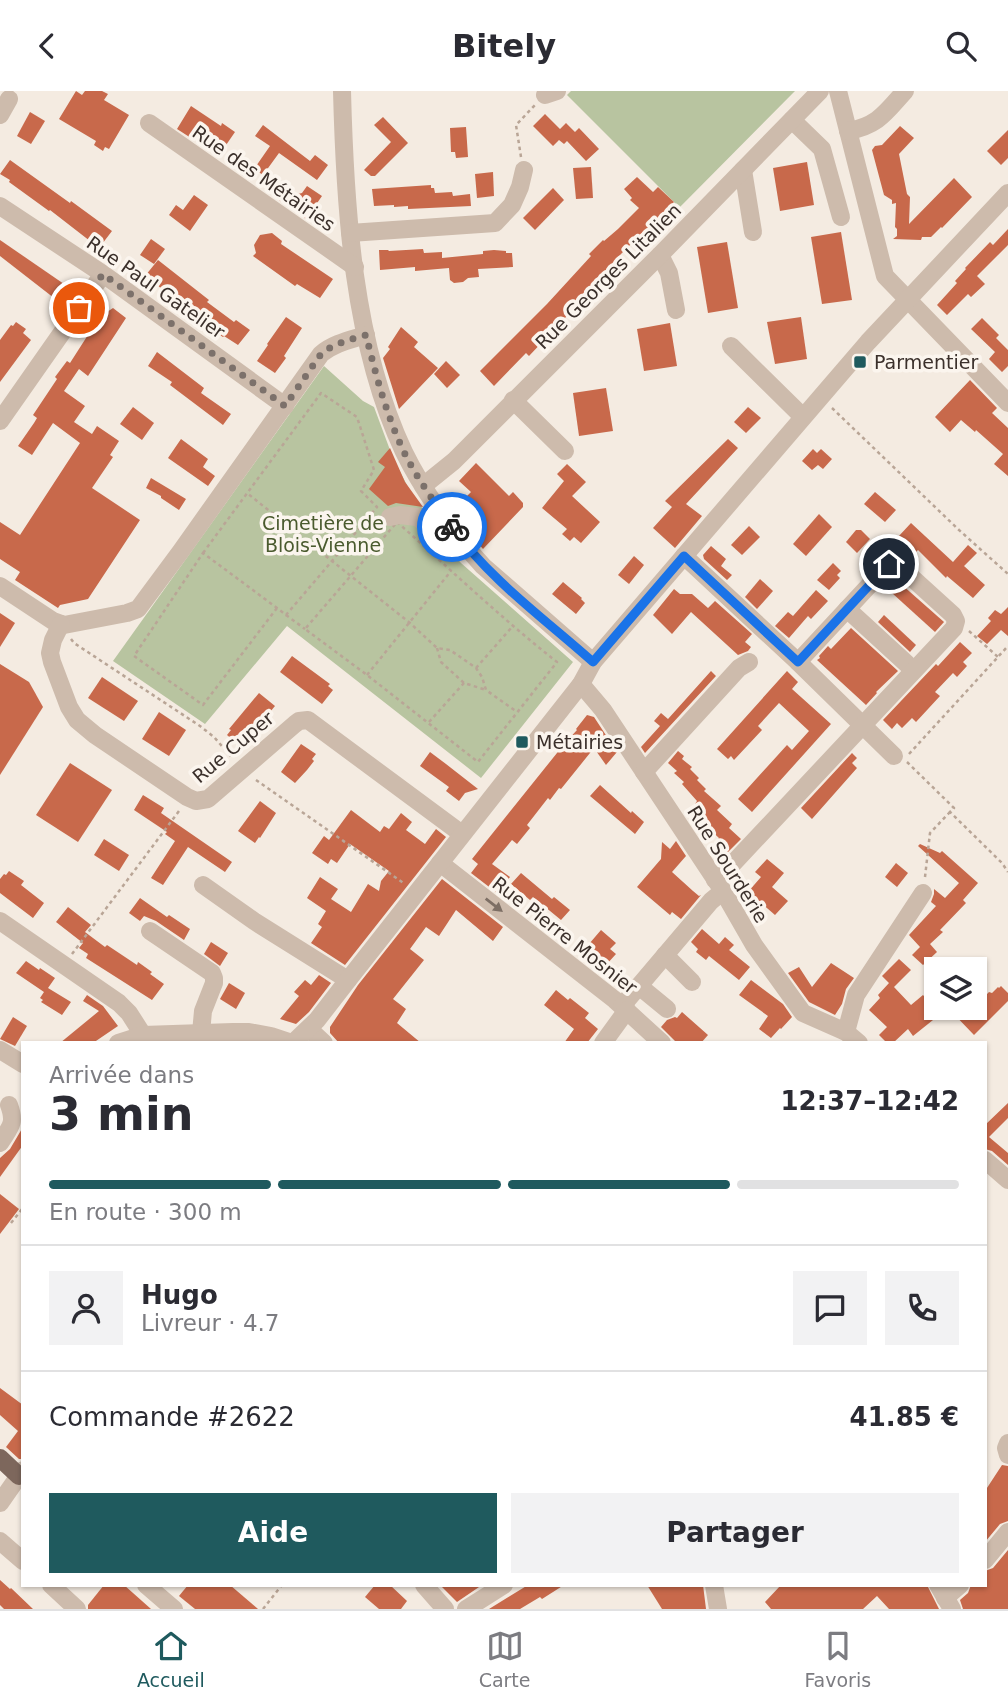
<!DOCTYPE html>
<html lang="fr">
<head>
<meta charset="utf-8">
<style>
  :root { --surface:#fff; --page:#f2f2f3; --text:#2b2b33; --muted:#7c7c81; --line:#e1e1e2; --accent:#1f5a5e }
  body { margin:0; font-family:"DejaVu Sans",sans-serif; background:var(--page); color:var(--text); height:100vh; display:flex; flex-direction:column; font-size:26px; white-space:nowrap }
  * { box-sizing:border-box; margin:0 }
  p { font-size:23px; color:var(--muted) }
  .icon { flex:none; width:38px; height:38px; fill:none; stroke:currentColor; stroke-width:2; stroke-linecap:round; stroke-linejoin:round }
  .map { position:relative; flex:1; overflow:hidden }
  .drawer { position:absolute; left:21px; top:950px; width:966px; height:546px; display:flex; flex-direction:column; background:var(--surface); border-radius:0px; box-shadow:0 2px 5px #0004 }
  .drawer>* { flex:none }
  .controls { position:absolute; left:924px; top:866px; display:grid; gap:14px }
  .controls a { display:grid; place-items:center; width:63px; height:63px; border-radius:0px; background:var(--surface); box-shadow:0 2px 5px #0004; font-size:35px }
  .pin { position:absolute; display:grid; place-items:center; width:60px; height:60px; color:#fff; margin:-30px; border:4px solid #fff; border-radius:50%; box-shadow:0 2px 7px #0007 }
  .courier { position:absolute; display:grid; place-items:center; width:70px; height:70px; margin:-35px; border:5px solid #1a73e8; border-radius:50%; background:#fff; color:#222; box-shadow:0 2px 9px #0007 }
  .head em { font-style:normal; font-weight:700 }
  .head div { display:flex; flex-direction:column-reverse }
  .head { display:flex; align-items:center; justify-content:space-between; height:119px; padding:0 28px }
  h1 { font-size:46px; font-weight:700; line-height:52px }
  .bar { display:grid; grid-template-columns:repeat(4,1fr); gap:10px 7px; align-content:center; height:84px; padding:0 28px }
  .bar i { height:9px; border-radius:5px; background:var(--line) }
  .bar .on { background:var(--accent) }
  .bar p { grid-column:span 4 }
  .line { display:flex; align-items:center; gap:18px; padding:0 28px; border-top:2px solid var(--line) }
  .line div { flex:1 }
  .round { display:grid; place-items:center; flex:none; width:74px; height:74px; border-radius:0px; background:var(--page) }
  .action { display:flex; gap:14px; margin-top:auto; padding:14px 28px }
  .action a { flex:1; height:80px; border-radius:0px; background:var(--accent); color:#fff; font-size:28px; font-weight:700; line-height:80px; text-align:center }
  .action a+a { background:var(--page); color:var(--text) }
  header { display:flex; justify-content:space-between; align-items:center; height:91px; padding:0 28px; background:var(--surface); font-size:32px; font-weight:700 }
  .menu { display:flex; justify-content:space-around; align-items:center; height:98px; border-top:2px solid var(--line); background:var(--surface); font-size:19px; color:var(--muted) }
  .menu a { display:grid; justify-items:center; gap:4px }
  .menu .on { color:var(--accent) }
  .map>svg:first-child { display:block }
</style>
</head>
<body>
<header><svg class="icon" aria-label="back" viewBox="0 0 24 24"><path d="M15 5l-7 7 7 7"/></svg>Bitely<svg class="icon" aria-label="search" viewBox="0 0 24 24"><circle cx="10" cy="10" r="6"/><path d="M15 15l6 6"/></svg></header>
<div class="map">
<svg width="1008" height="1518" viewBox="0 0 1008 1518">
  <rect width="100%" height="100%" fill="#f4ebe1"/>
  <g fill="#b8c4a0">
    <polygon points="571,0 795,0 678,118 674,111 567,4"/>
    <polygon points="324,275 363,310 374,316 393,367 409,398 429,427 428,437 461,472 573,571 481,687 287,535 205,633 113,570"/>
  </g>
  <g fill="#c8694b">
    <polygon points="76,0 82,4 85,0 102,0 108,3 104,9 129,24 109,58 105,56 103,60 94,54 96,50 59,28"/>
    <polygon points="191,15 221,35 222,32 235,41 224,57 196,40 191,47 177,38"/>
    <polygon points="30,21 45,30 31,53 17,45"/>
    <polygon points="545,23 560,38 566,32 575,41 579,37 599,58 586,70 567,50 564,53 559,49 553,55 533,35"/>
    <polygon points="383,26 408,52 375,85 371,85 364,79 391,51 374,34"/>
    <polygon points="263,34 310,70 315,64 328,74 317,89 279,62 263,84 254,78 270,55 255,45"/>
    <polygon points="900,35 914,47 899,63 907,103 910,106 909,133 954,87 972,106 942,137 941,136 931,146 922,146 921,149 893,148 897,145 897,138 895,136 896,112 892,113 892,109 884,104 872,59 875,55 882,54"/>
    <polygon points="466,36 468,66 456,67 455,61 451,61 450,37"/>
    <polygon points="1008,39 1008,67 1001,74 987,60"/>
    <polygon points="10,69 70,112 71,110 112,140 99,157 50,119 49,120 9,91 10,89 0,83"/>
    <polygon points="807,71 814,114 780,120 773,77"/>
    <polygon points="591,76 593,107 576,108 573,77"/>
    <polygon points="493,81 494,105 477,107 475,83"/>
    <polygon points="637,86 653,101 658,96 674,111 653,131 655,134 648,141 645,139 620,164 580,206 583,208 529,265 526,262 494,295 480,280 547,213 591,165 589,163 603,149 604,150 618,138 639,117 630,109 632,107 624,98"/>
    <polygon points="431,94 431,97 434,97 435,102 452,101 453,105 470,103 471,115 408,118 408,115 394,116 394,114 374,115 372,98"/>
    <polygon points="307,95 322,105 306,128 279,109 284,101 290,105 302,102"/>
    <polygon points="553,97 564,109 535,139 523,127"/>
    <polygon points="194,104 208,114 190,140 169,124 176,114 183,119"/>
    <polygon points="1008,138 1008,154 977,185 985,193 971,206 968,203 947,224 937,214 957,192 955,190 966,178 965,177 990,151 993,154"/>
    <polygon points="841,141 852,209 822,213 811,146"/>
    <polygon points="272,142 282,150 281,153 333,188 320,207 297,193 295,195 253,165 256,162 254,154 260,144"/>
    <polygon points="151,148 165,158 154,173 140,164"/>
    <polygon points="0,149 64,193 54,207 0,165"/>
    <polygon points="727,151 738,217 708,222 697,156"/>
    <polygon points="423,158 424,162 442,161 442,167 483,163 483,160 494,159 506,160 506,162 512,162 513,176 478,178 479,186 468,187 463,191 454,192 450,189 449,177 415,180 415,176 380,179 379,159 388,159 389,160"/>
    <polygon points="158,169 209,209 207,211 234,231 236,229 250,239 238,254 224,245 223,246 215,241 214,242 203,233 191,221 191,220 145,185"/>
    <polygon points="113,217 126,227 88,285 79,278 64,300 85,315 74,331 92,343 97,335 119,350 110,364 113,366 92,397 140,429 88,508 60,514 58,517 15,489 20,481 0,468 0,431 20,444 80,352 53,332 32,364 18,355 34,332 37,327 33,324 57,288 55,286 67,270 70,272 102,222 104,223"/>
    <polygon points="286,226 302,237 284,265 286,267 275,282 257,270 268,254 267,253"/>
    <polygon points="801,226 807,268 775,273 767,231"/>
    <polygon points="982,227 999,244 996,247 1008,259 1008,275 1002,281 989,268 995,261 971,238"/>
    <polygon points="16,231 26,238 23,242 31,249 0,291 0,249 11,234 13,235"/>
    <polygon points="670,232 677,275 644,280 637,238"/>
    <polygon points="401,236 418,251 414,256 438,277 399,318 383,267 390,258 388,256"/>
    <polygon points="157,261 204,297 201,302 231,323 223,334 170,294 172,291 148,275"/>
    <polygon points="446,270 460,284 447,297 434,283"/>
    <polygon points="970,289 997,317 992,322 1008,337 1008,385 994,373 1003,363 976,339 975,341 961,329 950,341 935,326"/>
    <polygon points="606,297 613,340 579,345 573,302"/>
    <polygon points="133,316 154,332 142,349 120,333"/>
    <polygon points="748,316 761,327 746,342 734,331"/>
    <polygon points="181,348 208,368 203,376 215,385 208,395 168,367"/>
    <polygon points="728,348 738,357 686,413 702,425 675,457 653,437 672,416 665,410"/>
    <polygon points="390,357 405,391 423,416 396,412 388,415 369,398 385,376 378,371"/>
    <polygon points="813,358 817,362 821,358 832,368 823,378 818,374 812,379 802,370"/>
    <polygon points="476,372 509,405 513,401 523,412 523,416 483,458 472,445 484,434 461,411 471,401 459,390"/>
    <polygon points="567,373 586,391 572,405 600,431 581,452 574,446 570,450 562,443 567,438 542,417 564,390 557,383"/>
    <polygon points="151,387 186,408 179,419 161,407 161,405 146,397"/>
    <polygon points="875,401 896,419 885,431 864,413"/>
    <polygon points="819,423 832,436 806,465 793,453"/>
    <polygon points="911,432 953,471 968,454 977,462 964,475 985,494 973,507 947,485 946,487 918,459 915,462 898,446"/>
    <polygon points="749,435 760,446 742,464 731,454"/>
    <polygon points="856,439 861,439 870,448 857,462 846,451"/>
    <polygon points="711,455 726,468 721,475 732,484 727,489 704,468 703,464"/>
    <polygon points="634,465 644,474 629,493 618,484"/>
    <polygon points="833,472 841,480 837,484 840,487 829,499 817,489"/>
    <polygon points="760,488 773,500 757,518 745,506"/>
    <polygon points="563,491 582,507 581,508 585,512 576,523 552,503"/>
    <polygon points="901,493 944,531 935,541 892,502"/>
    <polygon points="674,498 680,503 692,503 708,517 715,510 752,543 745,551 751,556 748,560 738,564 691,521 672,543 653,524"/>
    <polygon points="816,499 828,510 811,528 808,525 789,547 775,535 788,521 793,525"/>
    <polygon points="1008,516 1008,545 1001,539 987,553 977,545 991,530 988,527 995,519 1001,523"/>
    <polygon points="0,522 15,532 0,556"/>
    <polygon points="884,524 916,554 910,561 878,531"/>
    <polygon points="851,537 898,580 876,601 877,602 866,614 817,569 820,567 819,565 828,555 831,558"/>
    <polygon points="960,551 972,562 963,571 967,575 957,586 953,582 935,601 940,605 916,631 912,627 902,637 897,632 892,638 883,629 936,573 938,575"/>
    <polygon points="292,565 330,593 328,595 333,599 322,613 280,581"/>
    <polygon points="0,573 29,591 43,616 0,684"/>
    <polygon points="711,580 716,585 645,662 641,656 660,635 654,630 661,622 668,628"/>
    <polygon points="787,580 798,591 792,598 831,633 752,721 738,708 787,654 792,659 809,640 779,612 758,635 762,639 734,669 731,665 728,668 717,658"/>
    <polygon points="102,586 138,610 124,630 88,607"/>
    <polygon points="259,602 275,615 241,656 227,644 231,639 229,638"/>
    <polygon points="159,621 186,639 169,665 142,648"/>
    <polygon points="587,624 594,626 617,661 606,674 594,657 561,698 559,697 550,709 548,707 527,734 530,737 517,753 512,749 492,773 510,786 497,802 471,782 478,773 472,768 565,652 577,639 576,638"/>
    <polygon points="301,653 316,663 312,668 314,670 307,679 295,692 281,681"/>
    <polygon points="678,660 684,665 682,668 692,676 690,678 699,687 697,689 706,698 704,700 721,715 717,719 732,733 729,737 741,748 728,761 716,751 719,747 704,733 708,729 702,724 704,721 695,713 697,710 682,693 684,691 674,682 677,680 668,672"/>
    <polygon points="430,661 446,673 478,698 465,702 459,710 446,700 449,696 420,675"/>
    <polygon points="852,662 857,667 852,672 857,677 812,728 801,717"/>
    <polygon points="70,672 112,699 78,751 36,724"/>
    <polygon points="600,694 631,722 632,720 644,731 635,743 590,705"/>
    <polygon points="143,704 164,717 161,722 232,771 225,781 188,756 163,794 151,787 175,750 165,743 167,741 134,719"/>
    <polygon points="260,710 276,722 260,747 259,746 255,752 238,740"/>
    <polygon points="351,719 380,741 384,735 389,738 401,722 412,731 406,739 425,753 436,738 446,746 345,874 311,852 322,836 318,833 326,820 307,807 320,786 338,798 331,808 351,821 368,793 379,800 381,790 389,780 350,753 337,772 331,768 328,773 312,762 324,745 329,749"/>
    <polygon points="104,748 129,764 119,780 94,764"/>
    <polygon points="676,750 686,765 672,781 693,800 699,805 701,804 681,828 672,821 670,824 637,796 661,768 662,751 670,758"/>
    <polygon points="920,753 940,762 942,760 978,792 963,809 966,812 940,839 943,841 930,853 937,861 923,874 912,864 920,856 909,844 936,815 931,811 934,803 934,798 945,807 959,792 918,755"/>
    <polygon points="767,768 784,782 772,796 788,810 775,824 759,810 749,822 741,809 761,786 755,781"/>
    <polygon points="896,772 908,782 897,796 885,786"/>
    <polygon points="9,780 24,790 21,794 44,812 33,827 0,802 0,788 4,783 6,784"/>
    <polygon points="521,782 552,808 554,806 570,819 561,829 533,806 530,809 511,793"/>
    <polygon points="442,788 503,836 493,850 456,819 439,845 426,836 410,858 424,869 393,908 406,918 397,932 421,952 339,952 330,942 330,936 358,894"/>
    <polygon points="140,807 167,826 169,824 190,838 184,849 156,830 144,825 140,830 129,822"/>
    <polygon points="68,816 91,834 85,841 105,856 107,854 137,874 138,871 152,881 150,883 164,893 152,909 86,867 88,863 79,857 83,852 56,831"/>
    <polygon points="702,838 719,853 725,846 734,854 729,859 750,876 739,889 709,865 706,869 696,861 698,858 691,851"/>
    <polygon points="601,839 616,852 610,858 616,863 606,874 628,891 621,899 595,879 599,874 583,860"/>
    <polygon points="211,851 228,862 220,875 204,863"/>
    <polygon points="899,868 911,879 894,896 911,914 923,904 935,917 948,917 913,945 908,938 893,952 887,952 879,944 887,936 869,919 880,907 878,904 889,892 882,885"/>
    <polygon points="26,870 39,879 40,877 55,887 48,897 71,911 62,924 41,911 43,909 40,907 44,901 16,882"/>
    <polygon points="831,872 854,887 846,898 842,913 835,924 809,911 788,882 799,876 812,896"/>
    <polygon points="319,884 331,892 309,921 296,933 280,928 299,905 294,901 305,889 311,894"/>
    <polygon points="751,889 783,913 792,926 781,938 780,937 771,947 759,938 768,925 739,904"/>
    <polygon points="229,892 245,902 236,918 220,908"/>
    <polygon points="1001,895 1008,902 1008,910 974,944 948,917 975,917 975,915 989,901 992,902 998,896 999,897"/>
    <polygon points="556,899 568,909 570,907 589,922 585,927 598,938 587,952 564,952 574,938 544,914"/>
    <polygon points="87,904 103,915 118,935 93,952 60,952 99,920 83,910"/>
    <polygon points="682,921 708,944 701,952 677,952 661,936 667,929 675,926 677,927"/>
    <polygon points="13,926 27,935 15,955 0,948"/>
    <polygon points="1008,1012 1008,1027 989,1046 1008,1062 1008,1074 992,1060 985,1058 985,1034"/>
    <polygon points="23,1036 23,1054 0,1086 0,1067 10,1058"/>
    <polygon points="0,1103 19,1118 0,1143"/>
    <polygon points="0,1297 23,1314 23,1368 19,1368 6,1356 18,1340 0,1324"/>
    <polygon points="1002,1374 1008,1375 1008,1430 1000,1433 985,1451 985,1400"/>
    <polygon points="1008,1459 1008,1518 963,1518 960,1509 968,1502 971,1494 985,1494 985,1480 993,1477"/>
    <polygon points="0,1489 10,1498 11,1497 33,1518 4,1518 0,1514"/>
    <polygon points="104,1494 124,1494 151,1518 88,1518 88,1514"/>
    <polygon points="188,1494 230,1494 258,1518 195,1518 179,1505"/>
    <polygon points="375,1494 390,1494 407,1510 401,1518 379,1518 365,1506"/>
    <polygon points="440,1494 482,1494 457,1511"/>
    <polygon points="528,1494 564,1494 542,1508 540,1506 520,1518 489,1518"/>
    <polygon points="647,1494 703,1494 706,1518 662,1518"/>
    <polygon points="781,1494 927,1494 939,1518 889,1518 877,1505 863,1518 771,1518 765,1511"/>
  </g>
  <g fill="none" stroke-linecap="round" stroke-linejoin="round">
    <g stroke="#b9a596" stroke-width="2.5" stroke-dasharray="3.5 3.5" stroke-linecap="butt">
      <polyline points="521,66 516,34 535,14"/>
      <polyline points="832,317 959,439 1008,483"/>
      <path d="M397,431C450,478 501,527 557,571L478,671L367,584L305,538Z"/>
      <polyline points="203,462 321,302 357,326 374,379 361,400 377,416 332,470 247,402"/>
      <polyline points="277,517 203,614 134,565 203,462 277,517 286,524 332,470 410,532 437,557 450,559 476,577 482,586 486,599 517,621"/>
      <polyline points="286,524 305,538"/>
      <polyline points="969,540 998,566"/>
      <polyline points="71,548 74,552 200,635 214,646 233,668"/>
      <polyline points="437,557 441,571 464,592 486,599"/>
      <polyline points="476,577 512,536"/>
      <polyline points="367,584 451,480"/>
      <polyline points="429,631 464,592"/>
      <polyline points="909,663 1008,555"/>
      <polyline points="907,671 954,717 950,721 1002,772 1008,781"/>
      <polyline points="256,689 405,793"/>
      <polyline points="925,786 930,742 950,721"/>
      <polyline points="72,863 179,720"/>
      <polyline points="11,1132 23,1117"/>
      <polyline points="263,1518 282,1494"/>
    </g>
    <g stroke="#cdbbac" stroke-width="18">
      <path d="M342,0C345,118 353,253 404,361C422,398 455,445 483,475L593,571"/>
      <polyline points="838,0 885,185 1008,312"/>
      <polyline points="545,4 557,0"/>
      <polyline points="0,24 9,8"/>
      <polyline points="792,29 822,58 841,126"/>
      <polyline points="149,32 355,176"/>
      <path d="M848,40C878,35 886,21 905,0"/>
      <polyline points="743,79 753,141"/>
      <polyline points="0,115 103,183 285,315"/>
      <polyline points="350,142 495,132 512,114 520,96 524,79"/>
      <polyline points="660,164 669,182 676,219"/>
      <polyline points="731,255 803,326"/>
      <polyline points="513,309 565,360"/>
      <polyline points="0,330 103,183"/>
      <polyline points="423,395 454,370 660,164 820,0"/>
      <polyline points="390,426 400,424 417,426 449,450 463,452"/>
      <polyline points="684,465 798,571 894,665"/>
      <path d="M0,495L53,530L64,534L127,522L138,518L181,460L321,263C334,252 350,249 366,244"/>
      <polyline points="847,518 907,573"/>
      <polyline points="61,533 53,549 50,562 52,571 69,616 77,629 95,644 187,706 196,710 208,708 295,633 299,630 308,629 462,743"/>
      <polyline points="581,593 603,619 723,800 754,854 803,922 846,941 859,952"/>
      <polyline points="644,681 739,577 749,571"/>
      <polyline points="440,772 615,909 662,952"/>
      <polyline points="715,789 725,781 954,537 956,530 953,524 899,475 889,473 798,571"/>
      <polyline points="203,794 254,830 348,889"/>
      <polyline points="0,830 119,912 129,922 143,944"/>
      <polyline points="150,840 212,882 214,887 214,892 203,920 201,942"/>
      <polyline points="665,864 692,891"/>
      <polyline points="639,895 667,918"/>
      <polyline points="622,915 711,810 723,800"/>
      <polyline points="309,938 324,952"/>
      <polyline points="846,941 856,904 923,802"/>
      <polyline points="118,952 143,944 233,941 249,941 271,945 292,952"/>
      <polyline points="293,952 317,929 348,889 581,593 593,571 868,251 1008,102"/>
      <polyline points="603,952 627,919"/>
      <polyline points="0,959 23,973"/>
      <path d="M0,1052C10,1036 16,1033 9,1014"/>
      <polyline points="985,1069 1008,1089"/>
      <polyline points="1008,1352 1006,1357 1008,1364"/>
      <polyline points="0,1412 23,1379"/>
      <polyline points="0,1450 23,1470"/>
      <polyline points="985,1469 1008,1441"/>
      <polyline points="51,1494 77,1518"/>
      <polyline points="146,1494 174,1518"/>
      <polyline points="424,1494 445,1518"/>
      <polyline points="714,1494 718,1518"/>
      <polyline points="938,1494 952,1518"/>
      <polyline points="945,1507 960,1494"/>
      <polyline points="466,1518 504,1494"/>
    </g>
    <polyline stroke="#7d675c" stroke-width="18" points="0,1367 19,1385"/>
  </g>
  <defs><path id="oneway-solid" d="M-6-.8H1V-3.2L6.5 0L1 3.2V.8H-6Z" transform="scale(1.75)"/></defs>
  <use fill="#7d6f65" href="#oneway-solid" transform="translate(494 814) rotate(38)"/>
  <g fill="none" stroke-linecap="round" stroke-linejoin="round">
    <path stroke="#7c716b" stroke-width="7" stroke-dasharray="0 12.6" d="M79,217L103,183L285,315L321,263C334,252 350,249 366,244C376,285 387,326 405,363C418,389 436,413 452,436"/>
    <path stroke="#1a73e8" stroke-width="9" d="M452,436C489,488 546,529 593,571L684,465L798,571L889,473"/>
  </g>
  <g fill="#1f5a5e" stroke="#fbf5ee" stroke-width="2.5">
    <rect x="853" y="264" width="14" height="14" rx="3.5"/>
    <rect x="515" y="644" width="14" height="14" rx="3.5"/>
  </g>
  <g text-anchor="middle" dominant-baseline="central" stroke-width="7" stroke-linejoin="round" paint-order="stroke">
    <g font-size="19" fill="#3b302b" stroke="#fbf5ee">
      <text transform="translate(264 87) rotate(35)">Rue des Métairies</text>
      <text transform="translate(608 185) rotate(-45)">Rue Georges Litalien</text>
      <text transform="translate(156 196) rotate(35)">Rue Paul Gatelier</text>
      <text transform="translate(233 656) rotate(-40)">Rue Cuper</text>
      <text transform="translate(728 773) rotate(58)">Rue Sourderie</text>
      <text transform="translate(565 844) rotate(38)">Rue Pierre Mosnier</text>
    </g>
    <g font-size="19" fill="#3b302b" stroke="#fbf5ee" text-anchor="start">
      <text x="874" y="271">Parmentier</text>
      <text x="536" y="651">Métairies</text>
    </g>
    <g font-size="19" fill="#4a5a2e" stroke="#fbf5ee">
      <text x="323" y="432">Cimetière de<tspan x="323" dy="22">Blois-Vienne</tspan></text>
    </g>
  </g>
</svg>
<div class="controls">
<a><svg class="icon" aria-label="layers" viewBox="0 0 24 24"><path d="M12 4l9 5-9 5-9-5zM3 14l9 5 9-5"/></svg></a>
</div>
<div class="pin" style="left:79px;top:217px;background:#ea580c"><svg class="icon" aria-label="bag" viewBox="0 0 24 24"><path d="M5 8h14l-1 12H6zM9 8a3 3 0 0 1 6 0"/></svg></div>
<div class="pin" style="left:889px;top:473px;background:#1f2937"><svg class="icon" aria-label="home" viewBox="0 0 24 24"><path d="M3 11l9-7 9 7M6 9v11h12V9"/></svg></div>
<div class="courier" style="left:452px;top:436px"><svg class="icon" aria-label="bike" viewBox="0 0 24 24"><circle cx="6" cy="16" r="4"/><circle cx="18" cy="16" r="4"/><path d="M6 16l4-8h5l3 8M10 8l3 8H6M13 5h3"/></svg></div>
<section class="drawer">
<div class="head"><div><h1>3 min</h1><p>Arrivée dans</p></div><em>12:37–12:42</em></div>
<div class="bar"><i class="on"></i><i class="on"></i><i class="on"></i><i></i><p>En route · 300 m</p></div>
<div class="line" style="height:126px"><a class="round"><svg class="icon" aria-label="person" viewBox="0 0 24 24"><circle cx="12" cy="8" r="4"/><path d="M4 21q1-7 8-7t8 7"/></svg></a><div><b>Hugo</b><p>Livreur · 4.7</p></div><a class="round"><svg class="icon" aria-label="chat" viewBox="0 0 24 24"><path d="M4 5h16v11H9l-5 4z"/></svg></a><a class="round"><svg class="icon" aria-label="phone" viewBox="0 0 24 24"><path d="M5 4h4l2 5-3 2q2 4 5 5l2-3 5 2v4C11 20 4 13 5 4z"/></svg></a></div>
<div class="line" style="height:91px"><div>Commande #2622</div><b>41.85 €</b></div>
<div class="action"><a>Aide</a><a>Partager</a></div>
</section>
</div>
<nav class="menu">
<a class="on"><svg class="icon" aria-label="home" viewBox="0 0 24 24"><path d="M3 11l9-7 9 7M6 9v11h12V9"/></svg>Accueil</a>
<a><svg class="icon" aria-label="map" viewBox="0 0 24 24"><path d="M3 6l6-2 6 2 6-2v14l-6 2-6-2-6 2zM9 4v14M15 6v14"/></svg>Carte</a>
<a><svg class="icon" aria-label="saved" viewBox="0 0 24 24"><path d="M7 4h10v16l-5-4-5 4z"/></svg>Favoris</a>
</nav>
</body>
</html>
